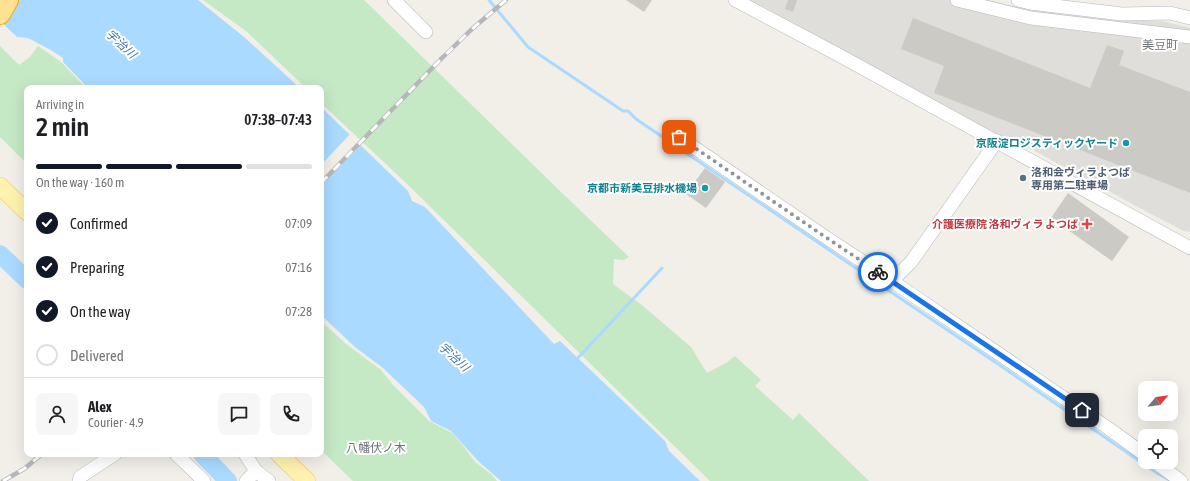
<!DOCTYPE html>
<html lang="en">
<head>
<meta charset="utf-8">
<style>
  :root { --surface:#fff; --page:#f6f6f6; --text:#202124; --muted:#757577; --line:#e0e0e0; --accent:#111827 }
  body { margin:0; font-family:"Asap Condensed","Noto Sans JP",sans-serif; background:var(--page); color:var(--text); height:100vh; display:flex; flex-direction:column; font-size:15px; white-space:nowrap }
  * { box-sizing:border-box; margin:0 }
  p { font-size:13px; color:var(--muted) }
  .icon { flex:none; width:22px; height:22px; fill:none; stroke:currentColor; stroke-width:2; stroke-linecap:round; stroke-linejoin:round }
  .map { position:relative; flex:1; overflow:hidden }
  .drawer { position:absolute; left:24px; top:85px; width:300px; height:372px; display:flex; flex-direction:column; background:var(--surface); border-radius:8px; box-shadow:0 4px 16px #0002 }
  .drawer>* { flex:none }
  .needle { width:26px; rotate:61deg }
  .buttons { position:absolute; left:1138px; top:381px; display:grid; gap:8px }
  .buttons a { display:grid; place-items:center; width:40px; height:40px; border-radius:8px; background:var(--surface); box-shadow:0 4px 16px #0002; font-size:20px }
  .pin { position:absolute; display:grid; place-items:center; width:34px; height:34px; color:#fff; margin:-17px; border-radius:8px; box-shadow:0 2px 6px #0006 }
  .courier { position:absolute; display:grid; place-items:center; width:40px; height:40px; margin:-20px; border:3px solid #1a73e8; border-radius:50%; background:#fff; color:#222; box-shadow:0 1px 5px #0007 }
  .headline em { font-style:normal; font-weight:600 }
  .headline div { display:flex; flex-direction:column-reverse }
  .headline { display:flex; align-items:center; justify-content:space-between; height:68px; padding:0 12px }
  h1 { font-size:26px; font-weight:600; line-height:30px }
  .bar { display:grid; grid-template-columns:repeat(4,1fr); gap:6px 4px; align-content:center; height:48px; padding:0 12px }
  .bar i { height:5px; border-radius:3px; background:var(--line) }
  .bar .current { background:var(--accent) }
  .bar p { grid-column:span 4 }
  .line { display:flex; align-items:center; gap:10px; padding:0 12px; border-top:1px solid var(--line) }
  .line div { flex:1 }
  .round { display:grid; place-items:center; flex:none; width:42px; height:42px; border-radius:8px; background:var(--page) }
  ol { padding:0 12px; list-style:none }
  li { display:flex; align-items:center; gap:12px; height:44px }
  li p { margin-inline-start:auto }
  li .icon { padding:4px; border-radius:50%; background:var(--accent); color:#fff; stroke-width:4 }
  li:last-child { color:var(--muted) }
  li i { width:22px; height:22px; border:2px solid var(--line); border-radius:50% }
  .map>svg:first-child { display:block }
</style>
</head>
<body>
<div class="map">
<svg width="1190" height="481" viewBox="0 0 1190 481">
  <rect width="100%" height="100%" fill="#f1efe8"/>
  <polygon fill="#e0deda" points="746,0 989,0 1029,10 1120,21 1162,21 1190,28 1190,232 1184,231 1147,212 1011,138 1004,140"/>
  <g fill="#c5e8c5">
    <polygon points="203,0 364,0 561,192 629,257 623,260 614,259 613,284 643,306 691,347 707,373 726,363 735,356 761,380 755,386 793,420 799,413 869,481 710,481 403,180 321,103 321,88 306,88 246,31"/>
    <polygon points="0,46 19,65 30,57 38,46 61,62 86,88 27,88 27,164 0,137"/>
    <polygon points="321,321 346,344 381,370 393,385 429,421 452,433 464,447 475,462 491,474 497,481 353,481 321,450"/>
  </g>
  <g fill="#aadaff">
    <polygon points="0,0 198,0 244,37 300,88 88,88 63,62 63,58 51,50 28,38 17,37 0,21"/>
    <polygon points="321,107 408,191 412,201 425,207 554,344 560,341 665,441 669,451 700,481 501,481 478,461 451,431 431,421 424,407 383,368 355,347 322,316"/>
  </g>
  <polygon fill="#f1efe8" points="351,133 362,144 321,186 321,165"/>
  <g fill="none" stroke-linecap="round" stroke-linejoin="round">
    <g stroke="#aadaff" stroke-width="3">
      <polyline points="489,0 528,47 623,111 628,111 636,119 869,277 877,281 879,284 995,362 1157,473 1171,481"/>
      <polyline points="576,360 662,268"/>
    </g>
    <g stroke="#aadaff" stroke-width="18">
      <polyline points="0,254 27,280"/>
      <polyline points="202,454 228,481"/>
    </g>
  </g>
  <g fill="#cccac5">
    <polygon points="626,0 652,0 644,12"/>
    <polygon points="788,0 797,0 793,12 785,9"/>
    <polygon points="913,18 1090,88 1107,45 1124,51 1119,65 1190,92 1190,193 934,93 944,66 901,49"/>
    <polygon points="705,168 725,182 706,208 686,194"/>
    <polygon points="1068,193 1129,237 1112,261 1051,218"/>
  </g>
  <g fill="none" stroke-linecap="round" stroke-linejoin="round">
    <defs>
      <g id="minor">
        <polyline points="394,0 426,32"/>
        <polyline points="735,0 835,53 1190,248"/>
        <polyline points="957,0 1031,18 1190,37"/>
        <polyline points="1018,0 1030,3 1122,14 1170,13 1190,18"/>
        <polyline points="679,137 821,234 892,281 1108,428 1145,455"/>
        <polyline points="892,281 911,262 997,141"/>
        <polyline points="176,454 204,481"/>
        <polyline points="245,454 256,471 269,481"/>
        <polyline points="1155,462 1181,481"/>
        <polyline points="79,481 80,477 115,454"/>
        <polyline points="246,481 256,471"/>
      </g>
      <g id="major">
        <polyline points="0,186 27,212"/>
        <polyline points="279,454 307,481"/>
      </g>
      <polyline id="highway" points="0,14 8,0"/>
    </defs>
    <use href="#minor" stroke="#b5b8bc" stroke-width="14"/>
    <use href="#major" stroke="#f2c960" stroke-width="18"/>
    <use href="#highway" stroke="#f9ab00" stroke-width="22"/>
    <use href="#minor" stroke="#fff" stroke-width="13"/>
    <use href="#major" stroke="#fff2af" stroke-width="17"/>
    <use href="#highway" stroke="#fde293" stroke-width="20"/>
    <defs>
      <g id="rail">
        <polyline points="321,183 442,58 472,29 506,0"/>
        <polyline points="3,481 24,469 42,454"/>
      </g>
    </defs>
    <use href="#rail" stroke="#b6b7b8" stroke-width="4.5"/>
    <use href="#rail" stroke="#fff" stroke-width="3" stroke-dasharray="9" stroke-linecap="butt"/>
  </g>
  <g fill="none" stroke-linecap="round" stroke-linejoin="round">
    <polyline stroke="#929495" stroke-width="4" stroke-dasharray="0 7.2" points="679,137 821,234 878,272"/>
    <polyline stroke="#1a73e8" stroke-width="5" points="878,272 1082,410"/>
  </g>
  <g fill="#0f9aa8" stroke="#fff" stroke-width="1.5">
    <circle cx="1126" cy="143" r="4"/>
    <circle cx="705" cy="188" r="4"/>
  </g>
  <circle fill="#5c6f8a" stroke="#fff" stroke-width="1.5" cx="1023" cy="178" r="4"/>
  <path fill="#e0444e" stroke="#fff" stroke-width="1.5" d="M1085 218h4v4h4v4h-4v4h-4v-4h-4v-4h4z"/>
  <g text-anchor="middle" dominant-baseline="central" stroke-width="4" stroke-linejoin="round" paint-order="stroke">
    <g font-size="11" font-weight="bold" fill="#0d838f" stroke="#fff" text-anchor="end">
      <text x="1118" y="143">京阪淀ロジスティックヤード</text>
      <text x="697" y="188">京都市新美豆排水機場</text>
    </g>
    <g font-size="11" font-weight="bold" fill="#4e5e75" stroke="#fff" text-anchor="start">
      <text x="1031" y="172">洛和会ヴィラよつば<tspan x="1031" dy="13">専用第二駐車場</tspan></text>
    </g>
    <g font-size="11" font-weight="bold" fill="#be3a42" stroke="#fff" text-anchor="end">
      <text x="1078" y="224">介護医療院 洛和ヴィラ よつば</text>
    </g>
    <g font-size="12" font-style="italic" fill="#4174aa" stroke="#fff">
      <text transform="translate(121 44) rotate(43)">宇治川</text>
      <text transform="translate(454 357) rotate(43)">宇治川</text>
    </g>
    <g font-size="12" fill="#70757a" stroke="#fff">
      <text x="1160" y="45">美豆町</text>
      <text x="376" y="448">八幡伏ノ木</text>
    </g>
  </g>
</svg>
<div class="buttons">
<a><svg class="needle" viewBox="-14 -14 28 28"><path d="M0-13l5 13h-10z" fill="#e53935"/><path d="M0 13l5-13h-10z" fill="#757577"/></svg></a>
<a><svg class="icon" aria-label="locate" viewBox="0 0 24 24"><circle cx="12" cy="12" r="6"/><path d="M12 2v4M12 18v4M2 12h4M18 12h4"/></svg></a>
</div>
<div class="pin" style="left:679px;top:137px;background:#ea580c"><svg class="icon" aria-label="bag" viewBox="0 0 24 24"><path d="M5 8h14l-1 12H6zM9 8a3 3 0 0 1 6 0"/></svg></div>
<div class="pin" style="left:1082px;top:410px;background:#1f2937"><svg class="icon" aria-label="home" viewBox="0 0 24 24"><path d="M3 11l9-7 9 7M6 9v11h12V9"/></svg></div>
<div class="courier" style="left:878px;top:272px"><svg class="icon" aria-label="bike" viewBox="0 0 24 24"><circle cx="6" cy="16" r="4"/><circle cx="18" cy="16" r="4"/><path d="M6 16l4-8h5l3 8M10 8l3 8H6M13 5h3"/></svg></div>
<section class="drawer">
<div class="headline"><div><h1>2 min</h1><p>Arriving in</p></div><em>07:38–07:43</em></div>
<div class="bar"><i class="current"></i><i class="current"></i><i class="current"></i><i></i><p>On the way · 160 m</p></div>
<ol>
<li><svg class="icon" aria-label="check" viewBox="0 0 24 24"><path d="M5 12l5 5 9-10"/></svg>Confirmed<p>07:09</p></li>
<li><svg class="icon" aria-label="check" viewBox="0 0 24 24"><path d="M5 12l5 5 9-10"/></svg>Preparing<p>07:16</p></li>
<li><svg class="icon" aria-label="check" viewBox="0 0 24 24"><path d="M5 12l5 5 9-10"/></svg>On the way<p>07:28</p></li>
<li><i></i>Delivered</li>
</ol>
<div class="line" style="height:72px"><a class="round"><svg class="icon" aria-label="person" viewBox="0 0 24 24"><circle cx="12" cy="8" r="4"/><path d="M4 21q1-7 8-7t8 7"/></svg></a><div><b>Alex</b><p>Courier · 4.9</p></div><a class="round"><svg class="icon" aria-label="chat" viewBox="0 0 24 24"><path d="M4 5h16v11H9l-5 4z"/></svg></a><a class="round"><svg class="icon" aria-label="phone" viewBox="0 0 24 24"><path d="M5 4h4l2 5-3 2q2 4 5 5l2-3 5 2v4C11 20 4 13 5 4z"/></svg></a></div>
</section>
</div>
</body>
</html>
